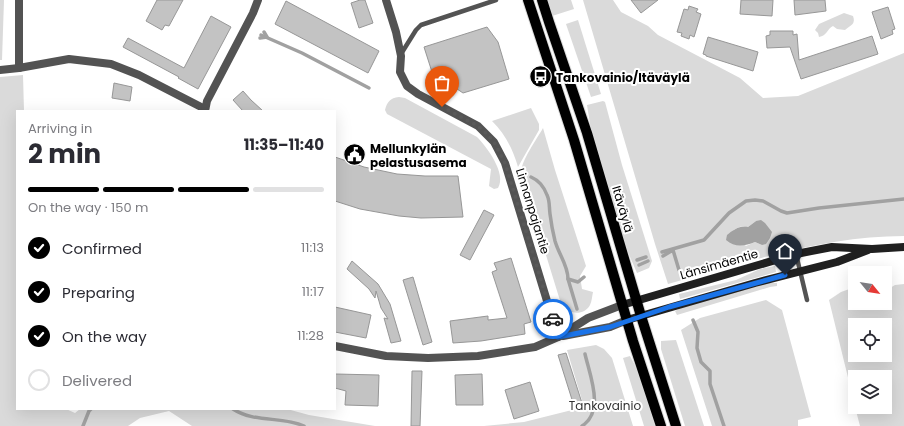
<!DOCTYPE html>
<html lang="en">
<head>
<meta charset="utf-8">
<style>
  :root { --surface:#fff; --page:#f2f2f3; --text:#2b2b33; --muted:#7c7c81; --line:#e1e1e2; --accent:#000 }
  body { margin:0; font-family:Poppins,sans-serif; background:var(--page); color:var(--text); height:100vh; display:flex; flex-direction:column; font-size:15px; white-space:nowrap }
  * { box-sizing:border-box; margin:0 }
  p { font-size:13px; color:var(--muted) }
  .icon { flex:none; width:22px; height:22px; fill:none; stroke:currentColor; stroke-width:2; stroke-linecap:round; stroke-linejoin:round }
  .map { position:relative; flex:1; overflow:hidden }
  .panel { position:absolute; left:16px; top:110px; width:320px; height:300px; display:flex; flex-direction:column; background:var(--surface); border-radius:0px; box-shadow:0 4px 16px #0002 }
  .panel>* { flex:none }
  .needle { width:26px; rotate:120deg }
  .fabs { position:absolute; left:848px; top:266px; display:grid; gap:8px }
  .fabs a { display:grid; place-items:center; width:44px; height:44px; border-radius:0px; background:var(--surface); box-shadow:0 4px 16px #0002; font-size:20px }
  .pin { position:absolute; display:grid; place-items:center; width:34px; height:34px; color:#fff; margin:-41px -17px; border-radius:50% 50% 50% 0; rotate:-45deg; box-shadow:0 0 4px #0007 }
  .pin .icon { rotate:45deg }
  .courier { position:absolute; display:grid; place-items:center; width:40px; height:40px; margin:-20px; border:3px solid #1a73e8; border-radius:50%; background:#fff; color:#222; box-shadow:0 1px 5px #0007 }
  .headline em { font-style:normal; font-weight:700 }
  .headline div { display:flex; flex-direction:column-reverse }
  .headline { display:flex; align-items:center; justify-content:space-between; height:68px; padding:0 12px }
  h1 { font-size:26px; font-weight:700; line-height:30px }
  .bar { display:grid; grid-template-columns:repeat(4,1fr); gap:6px 4px; align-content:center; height:48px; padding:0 12px }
  .bar i { height:5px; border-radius:3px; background:var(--line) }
  .bar .on { background:var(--accent) }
  .bar p { grid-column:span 4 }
  ol { padding:0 12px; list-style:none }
  li { display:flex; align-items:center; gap:12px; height:44px }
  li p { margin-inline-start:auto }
  li .icon { padding:4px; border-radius:50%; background:var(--accent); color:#fff; stroke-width:4 }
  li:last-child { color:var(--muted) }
  li i { width:22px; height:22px; border:2px solid var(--line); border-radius:50% }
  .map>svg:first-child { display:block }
</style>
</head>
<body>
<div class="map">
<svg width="904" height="426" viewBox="0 0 904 426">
  <rect width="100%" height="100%" fill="#fff"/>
  <g fill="#dadada" fill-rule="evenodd">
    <polygon points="0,0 4,0 2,60 0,60"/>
    <polygon points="546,0 571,0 574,9 552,16"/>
    <path d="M583,0H613L621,12L648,26L658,35L740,78L763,98L798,96L904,53V236C823,236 745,263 668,284L655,244ZM756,221L762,245L755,242L746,246L731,232C736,228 742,225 748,227Z"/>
    <path d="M844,13L853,16C856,24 851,25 845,30L837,29L833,26C827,29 827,36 819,37L818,33L815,30L819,24Z"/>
    <polygon points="578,20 601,94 591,97 566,24"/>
    <polygon points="23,75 24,111 17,111 17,409 66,409 75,413 80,409 287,409 309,415 375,426 192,426 169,411 140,418 128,426 0,426 0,77"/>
    <path d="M399,97L405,98L477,137C487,147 507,174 498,188L494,189L489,186L491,169L387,114L385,110C387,102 390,98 399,97Z"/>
    <polygon points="603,101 605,102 622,165 652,261 649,268 637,273 627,250 592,136 587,105"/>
    <path d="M531,108L539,124V130L518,167C513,149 505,134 492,121Z"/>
    <path d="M543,128L555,170L586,266L580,276L582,289L593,292C592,296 592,301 590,305C584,316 570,314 562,307L521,174C520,162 537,139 543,128Z"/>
    <polygon points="775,266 776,272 680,299 679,294 736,280 760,269"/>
    <polygon points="766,283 777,283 777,286 770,287 677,315 675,311 681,308"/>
    <path d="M904,284V426H860L855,407H885V377H855V406L829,300L841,292L855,287V303H885V291L895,285ZM855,325H885V355H855Z"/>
    <polygon points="766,300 782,310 811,417 798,420 798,426 712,426 681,330 700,318"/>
    <polygon points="676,340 704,426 685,426 661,349 661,341"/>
    <polygon points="596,345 604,349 612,358 633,426 484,426 524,422 584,407 567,350"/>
    <path d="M630,356C642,377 648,402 655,426H644L623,358Z"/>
  </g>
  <path fill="#a1a1a1" d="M761,220L765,223L772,232L770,238L766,244L762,245L755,242C745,246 735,248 726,240L727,235C733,230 740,225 748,227L756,221Z"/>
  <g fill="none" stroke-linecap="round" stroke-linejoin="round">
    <g stroke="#a1a1a1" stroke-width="3.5">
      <polyline points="261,35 302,53 369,88"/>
      <polyline points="260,38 267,37 264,32"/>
      <path d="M531,177C538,180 544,187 547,195C550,201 549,207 550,214C551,222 553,233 555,241C559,255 568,265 568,279L578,282L584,277"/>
      <polyline points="662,252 704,240 729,213 746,201 755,200 763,201 781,211 787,213 819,208 904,199"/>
      <polyline points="663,256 673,250 679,270 684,276"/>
      <polyline points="637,260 646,257"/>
      <polyline points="639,265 648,261"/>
      <polyline points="568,279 577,309"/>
      <polyline points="693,320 698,332 697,348 701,362 710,371 710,384 724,426"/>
      <path d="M233,409C254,423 282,416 304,426"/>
      <polyline points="83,426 89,411 91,409"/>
      <path d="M582,426C605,411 590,376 585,354"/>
    </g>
  </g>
  <g fill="#c3c3c3" stroke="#979797">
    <polygon points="157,0 183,0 169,26 165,25 162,30 146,21"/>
    <polygon points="360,0 365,0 373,23 359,28 351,3"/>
    <polygon points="631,0 658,0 641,13"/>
    <polygon points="741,0 773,0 772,16 740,14"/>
    <polygon points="794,0 825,0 826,11 795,15"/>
    <polygon points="286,1 379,51 368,73 275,24"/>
    <polygon points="689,6 698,9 696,12 701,14 694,37 690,35 689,39 681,36 682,33 677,32 684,9 688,10"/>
    <polygon points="888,7 895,29 892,30 893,34 881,39 872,12"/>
    <polygon points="211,16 231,27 198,89 178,78 179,77 123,47 128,38 184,68"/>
    <polygon points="487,27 498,42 509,79 463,93 432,72 424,47"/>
    <polygon points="770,31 793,31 793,35 797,34 799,60 872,36 878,54 801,79 790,47 767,48 766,36 770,35"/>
    <polygon points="708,37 758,52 753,71 706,56 706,55 703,54"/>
    <polygon points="114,83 132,87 130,101 112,98"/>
    <polygon points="243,91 251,100 263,111 243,111 233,100"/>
    <polygon points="335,157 364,167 397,174 425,176 458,176 463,217 421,218 399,216 360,209 335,201"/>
    <polygon points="484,210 494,215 470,260 460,255"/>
    <polygon points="511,258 531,322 524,324 525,334 481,341 453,343 450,321 488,316 488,320 507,318 492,272 497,270 494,263"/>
    <polygon points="352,261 378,284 390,304 401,341 391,343 384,318 388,319 381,308 376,291 375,298 369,289 347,269"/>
    <polygon points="413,277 432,342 423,345 403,280"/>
    <polygon points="335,307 371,315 366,338 335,332"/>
    <polygon points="566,353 582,403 574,406 558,355"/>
    <polygon points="412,371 422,371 420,426 411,426"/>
    <polygon points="335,374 379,375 378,406 345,405 346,391 335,388"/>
    <polygon points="482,374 483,405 456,405 455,375"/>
    <polygon points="530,382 539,411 514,419 505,390"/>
  </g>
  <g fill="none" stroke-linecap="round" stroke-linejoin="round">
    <defs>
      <g id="primary">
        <polyline points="528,0 574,140 633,341 661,426"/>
        <polyline points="542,0 549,22 587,133 641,316 676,426"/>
      </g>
    </defs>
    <use href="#primary" stroke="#dbdbdb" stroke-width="12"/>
    <g stroke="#535353" stroke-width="4.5">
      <polyline points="401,54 416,30 421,25 496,0"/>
      <polyline points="796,254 807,300"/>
    </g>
    <g stroke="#535353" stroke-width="8">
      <polyline points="386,0 396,32 401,56 400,72 407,86 418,94 478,126 494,142 505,163 558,337"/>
      <polyline points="19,68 19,0"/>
      <polyline points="0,70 19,68 69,59 111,64 139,75 205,109"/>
      <polyline points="205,111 207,101 253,13 258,0"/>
      <polyline points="563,336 610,327 627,320"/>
      <polyline points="335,346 386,356 428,358 478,356 535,347 558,337 588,318 622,305"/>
    </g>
    <g stroke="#202020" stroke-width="8">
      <polyline points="622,305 796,254 832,247 872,249 904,247"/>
      <polyline points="627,320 755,283 837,262 868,250"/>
    </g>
    <use href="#primary" stroke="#000" stroke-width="10"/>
  </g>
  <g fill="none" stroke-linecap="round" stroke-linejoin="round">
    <polyline stroke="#595959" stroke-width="4" stroke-dasharray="0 7.2" points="442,107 478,126 486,133 494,142 505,163 553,319"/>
    <polyline stroke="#1a73e8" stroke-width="5" points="553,319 558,337 610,327 669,307 785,275"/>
  </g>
  <defs>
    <symbol id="bus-disc" viewBox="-11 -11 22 22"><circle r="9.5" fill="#000" stroke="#fff"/><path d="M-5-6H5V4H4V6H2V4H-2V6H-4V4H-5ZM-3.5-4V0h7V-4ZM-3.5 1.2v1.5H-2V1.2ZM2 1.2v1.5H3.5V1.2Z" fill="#fff"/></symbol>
    <symbol id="civic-disc" viewBox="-11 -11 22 22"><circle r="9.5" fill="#000" stroke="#fff"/><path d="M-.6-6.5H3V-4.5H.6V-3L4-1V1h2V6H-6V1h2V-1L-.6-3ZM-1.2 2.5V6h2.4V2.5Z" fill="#fff"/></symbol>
  </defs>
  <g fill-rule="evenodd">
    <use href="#bus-disc" x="528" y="64" width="25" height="25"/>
    <use href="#civic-disc" x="342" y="142" width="25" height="25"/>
  </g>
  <g text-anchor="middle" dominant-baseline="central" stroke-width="4" stroke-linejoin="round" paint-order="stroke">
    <g font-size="12" font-weight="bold" fill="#000" stroke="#fff" text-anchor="start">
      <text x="556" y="77">Tankovainio/Itäväylä</text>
      <text x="370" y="148">Mellunkylän<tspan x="370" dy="14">pelastusasema</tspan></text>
    </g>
    <g font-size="12" fill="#000" stroke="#fff">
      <text transform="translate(623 209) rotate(74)">Itäväylä</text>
      <text transform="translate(533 211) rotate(73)">Linnanpajantie</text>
      <text transform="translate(719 264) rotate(-16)">Länsimäentie</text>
    </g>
    <g font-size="12" fill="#313131" stroke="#fff">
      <text x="605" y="405">Tankovainio</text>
    </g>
  </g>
</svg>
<div class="fabs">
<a><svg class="needle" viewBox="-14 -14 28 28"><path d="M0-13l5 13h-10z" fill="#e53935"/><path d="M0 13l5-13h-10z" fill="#7c7c81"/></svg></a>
<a><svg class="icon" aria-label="locate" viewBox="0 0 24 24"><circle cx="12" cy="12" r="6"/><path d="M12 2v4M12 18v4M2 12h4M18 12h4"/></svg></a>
<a><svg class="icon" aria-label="layers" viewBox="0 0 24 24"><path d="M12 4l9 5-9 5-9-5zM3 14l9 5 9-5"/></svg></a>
</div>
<div class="pin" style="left:442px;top:107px;background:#ea580c"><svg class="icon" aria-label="bag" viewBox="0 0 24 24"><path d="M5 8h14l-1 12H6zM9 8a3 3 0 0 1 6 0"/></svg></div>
<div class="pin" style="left:785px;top:275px;background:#1f2937"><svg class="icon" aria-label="home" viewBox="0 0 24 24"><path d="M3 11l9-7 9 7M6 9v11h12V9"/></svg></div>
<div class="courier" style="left:553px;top:319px"><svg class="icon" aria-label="car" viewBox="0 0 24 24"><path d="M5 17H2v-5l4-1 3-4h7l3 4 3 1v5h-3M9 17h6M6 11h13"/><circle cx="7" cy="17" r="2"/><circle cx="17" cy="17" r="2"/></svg></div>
<section class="panel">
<div class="headline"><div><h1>2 min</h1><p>Arriving in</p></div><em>11:35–11:40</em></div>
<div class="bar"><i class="on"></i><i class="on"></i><i class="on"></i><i></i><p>On the way · 150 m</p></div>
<ol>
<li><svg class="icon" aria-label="check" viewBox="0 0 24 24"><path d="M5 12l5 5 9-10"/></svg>Confirmed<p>11:13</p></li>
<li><svg class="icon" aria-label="check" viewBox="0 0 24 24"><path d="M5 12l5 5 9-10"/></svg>Preparing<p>11:17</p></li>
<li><svg class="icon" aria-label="check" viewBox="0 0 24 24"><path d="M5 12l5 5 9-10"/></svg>On the way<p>11:28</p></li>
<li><i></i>Delivered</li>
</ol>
</section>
</div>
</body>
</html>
